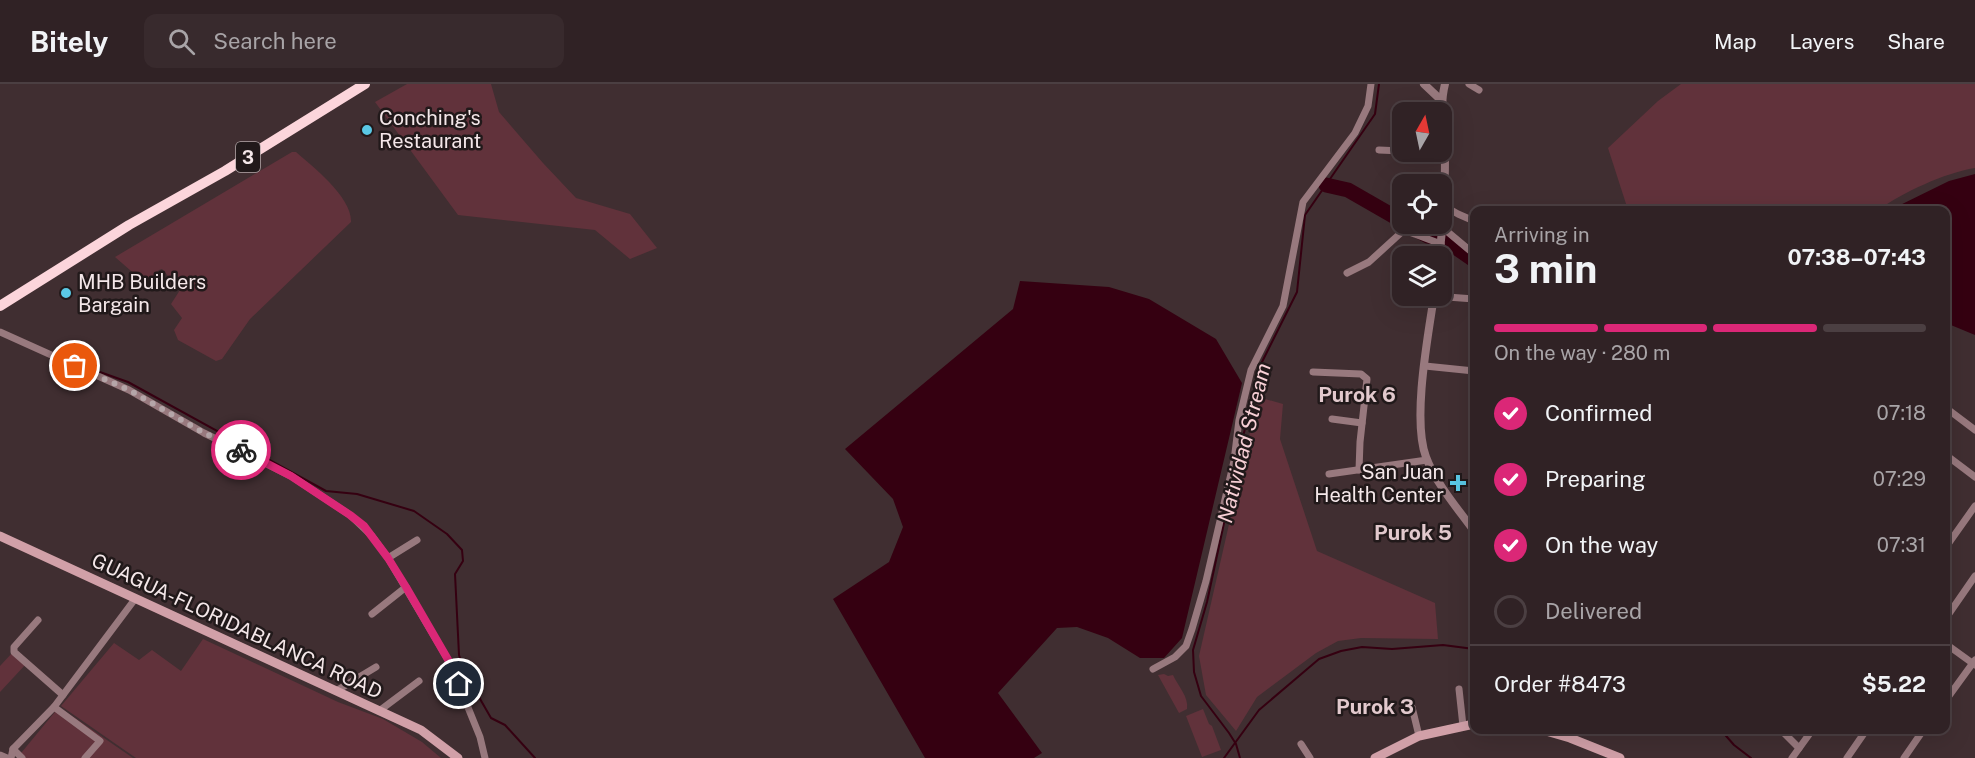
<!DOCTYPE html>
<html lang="en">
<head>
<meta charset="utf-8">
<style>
  :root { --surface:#302225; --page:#382a2d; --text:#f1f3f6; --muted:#a8a4a7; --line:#4b3f42; --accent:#db2777 }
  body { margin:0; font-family:"Public Sans",sans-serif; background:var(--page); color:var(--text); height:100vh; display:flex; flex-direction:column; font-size:22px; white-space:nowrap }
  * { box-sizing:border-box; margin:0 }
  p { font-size:20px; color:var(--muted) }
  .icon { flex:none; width:33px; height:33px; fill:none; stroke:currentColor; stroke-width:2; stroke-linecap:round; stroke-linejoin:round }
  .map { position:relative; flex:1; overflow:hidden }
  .sheet { position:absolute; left:1470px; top:122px; width:480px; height:528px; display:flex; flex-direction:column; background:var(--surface); border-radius:12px; box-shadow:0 6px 24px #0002,0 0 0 2px var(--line) }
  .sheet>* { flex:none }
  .needle { width:39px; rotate:9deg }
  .fabs { position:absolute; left:1392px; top:18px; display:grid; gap:12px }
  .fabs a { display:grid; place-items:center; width:60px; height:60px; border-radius:12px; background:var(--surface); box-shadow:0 6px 24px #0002,0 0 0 2px var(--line); font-size:30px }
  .pin { position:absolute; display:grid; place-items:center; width:51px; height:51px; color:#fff; margin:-26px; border:3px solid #fff; border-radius:50%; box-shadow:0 2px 6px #0007 }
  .courier { position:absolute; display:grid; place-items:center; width:60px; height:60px; margin:-30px; border:4px solid #db2777; border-radius:50%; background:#fff; color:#222; box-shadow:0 2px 8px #0007 }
  .overview em { font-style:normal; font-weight:700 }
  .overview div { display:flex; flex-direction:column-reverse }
  .overview { display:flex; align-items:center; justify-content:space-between; height:102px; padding:0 24px }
  h1 { font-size:39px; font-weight:700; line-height:45px }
  .bar { display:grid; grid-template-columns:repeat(4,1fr); gap:9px 6px; align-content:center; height:72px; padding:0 24px }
  .bar i { height:8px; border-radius:4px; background:var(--line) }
  .bar .current { background:var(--accent) }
  .bar p { grid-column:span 4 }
  .line { display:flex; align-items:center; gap:15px; padding:0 24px; border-top:2px solid var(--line) }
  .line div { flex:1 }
  ol { padding:0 24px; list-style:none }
  li { display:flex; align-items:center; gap:18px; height:66px }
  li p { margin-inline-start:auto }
  li .icon { padding:6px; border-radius:50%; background:var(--accent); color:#fff; stroke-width:4 }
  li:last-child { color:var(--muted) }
  li i { width:33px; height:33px; border:3px solid var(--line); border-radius:50% }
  header { display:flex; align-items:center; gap:36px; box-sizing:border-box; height:84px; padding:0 30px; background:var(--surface); border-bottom:2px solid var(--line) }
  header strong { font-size:28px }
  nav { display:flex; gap:33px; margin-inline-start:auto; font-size:21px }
  .search { width:420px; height:54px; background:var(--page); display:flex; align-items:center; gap:15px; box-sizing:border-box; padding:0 21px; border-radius:12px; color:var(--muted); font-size:22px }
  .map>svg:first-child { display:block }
</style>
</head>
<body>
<header>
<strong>Bitely</strong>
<div class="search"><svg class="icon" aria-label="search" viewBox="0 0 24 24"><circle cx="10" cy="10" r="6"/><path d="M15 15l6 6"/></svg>Search here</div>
<nav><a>Map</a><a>Layers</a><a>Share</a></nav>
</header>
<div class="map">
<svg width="1975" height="674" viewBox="0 0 1975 674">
  <rect width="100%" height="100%" fill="#402e31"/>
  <g fill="#61323b">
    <polygon points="407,0 491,0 499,28 543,79 576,114 630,130 657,164 630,175 595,146 458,131 375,18"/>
    <path d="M1681,0H1975V84C1944,89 1904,108 1878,126H1628L1608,64L1658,17Z"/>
    <path d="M292,68H296C313,83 352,113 351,138L250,235L222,275L216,277L178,256L174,246L182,234L171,220L180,206L162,185L159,186L146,200L115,173Z"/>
    <polygon points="1258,313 1283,320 1280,355 1317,467 1435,519 1438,555 1361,554 1338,557 1316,569 1257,613 1236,647 1206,611 1199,572"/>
    <polygon points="203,555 338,618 383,635 422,658 441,674 136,674 61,622 114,559 139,576 152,566 181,587"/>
    <polygon points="13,568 26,580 0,608 0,582"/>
    <path d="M1164,590L1168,592L1173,591C1178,602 1189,613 1187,625L1179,629L1158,591Z"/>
    <polygon points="59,623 133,674 17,674"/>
    <polygon points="1203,625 1209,640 1212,642 1221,666 1202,673 1186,632"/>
  </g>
  <g fill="#350011">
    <polygon points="1975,90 1975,251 1946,239 1946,126 1890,126 1949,97"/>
    <polygon points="1020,197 1109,203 1149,215 1216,255 1242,299 1182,554 1164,574 1140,574 1108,554 1077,543 1057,544 998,609 1042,669 1034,674 925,674 833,515 889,478 903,443 893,415 845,365 1013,225"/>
  </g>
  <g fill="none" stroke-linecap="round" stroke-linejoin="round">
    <g stroke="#350011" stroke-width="2">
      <polyline points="83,282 128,298 326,407 357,410 414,427 447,450 462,466 463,477 455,490 459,571 464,587 491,634 505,641 535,674"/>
      <polyline points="1237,377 1261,280 1297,208 1305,131 1375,30 1379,0"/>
      <polyline points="1235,388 1207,518 1193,566 1194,588 1201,612 1229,649 1236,660 1240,674"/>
      <polyline points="1720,645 1734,661 1751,674"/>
      <polyline points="1224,674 1259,626 1319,575 1341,567 1362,563 1392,565 1443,561 1474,565"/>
    </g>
    <g stroke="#350011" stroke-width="15">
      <polyline points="1326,101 1348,106 1402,137"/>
      <polyline points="1405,140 1428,152 1442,154 1474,176"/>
    </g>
    <g stroke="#98797e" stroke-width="7">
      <polyline points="1469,0 1479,6"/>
      <polyline points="1379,66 1402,67"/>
      <polyline points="1408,68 1445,69"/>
      <polyline points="1444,122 1458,130 1474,137"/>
      <polyline points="1443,144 1474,170"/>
      <polyline points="1347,189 1369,178 1404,146 1441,160"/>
      <polyline points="1434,212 1474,215"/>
      <polyline points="0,248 129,306 204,349 291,392 350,431 372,452 388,474 450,579 480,653 485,674"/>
      <polyline points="1425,282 1474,287"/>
      <polyline points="1313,288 1361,290 1367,295 1360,358 1359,386"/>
      <polyline points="1946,324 1975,346"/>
      <polyline points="1332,335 1362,339"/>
      <polyline points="1946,371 1975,393"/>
      <polyline points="1329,390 1427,376"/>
      <polyline points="1946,463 1975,422"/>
      <polyline points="388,474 417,456"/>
      <polyline points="372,530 406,503"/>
      <polyline points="1946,534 1975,492"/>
      <polyline points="38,536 14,563 14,568 63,611"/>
      <polyline points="1946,560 1975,581"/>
      <polyline points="1153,585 1175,573 1186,562 1192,545 1206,497 1234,377 1239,336 1251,286 1283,222 1303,118 1355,49 1368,22 1371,0"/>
      <polyline points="1459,605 1463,642"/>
      <polyline points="336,607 376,583"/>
      <polyline points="1946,616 1975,576"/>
      <polyline points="54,623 100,657 85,674"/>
      <polyline points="1412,623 1419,652"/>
      <polyline points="379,627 419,597"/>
      <polyline points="1780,645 1799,664"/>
      <polyline points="1301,660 1310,674"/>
      <polyline points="13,665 22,674"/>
      <polyline points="0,671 7,674"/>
      <polyline points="11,674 13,665 54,623 135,515"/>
      <polyline points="1792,674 1813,645"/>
      <polyline points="1847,674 1867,645"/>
      <polyline points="1904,674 1924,645"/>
    </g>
    <g stroke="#98797e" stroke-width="8">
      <polyline points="1424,0 1442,17"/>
      <path d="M1439,172C1444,138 1445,104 1445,70C1444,46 1439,23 1445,0"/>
      <path d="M1434,212C1428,252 1412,336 1426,373C1435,398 1458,425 1474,447"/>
    </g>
    <g stroke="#d1a0a8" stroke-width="9">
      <polyline points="0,452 421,646 458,674"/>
      <polyline points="1539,645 1570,654 1620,674"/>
      <polyline points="1375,674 1419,652 1474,640"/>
    </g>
    <polyline stroke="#fcd5db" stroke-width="10" points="0,222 129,141 225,87 365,0"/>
  </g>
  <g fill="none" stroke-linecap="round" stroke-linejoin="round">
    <polyline stroke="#b5a6a9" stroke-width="6" stroke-dasharray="0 10.8" points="75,282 129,306 204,349 241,366"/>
    <polyline stroke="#db2777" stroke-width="8" points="241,366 291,392 350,431 364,442 388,474 406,503 450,579 459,600"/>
  </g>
  <g fill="#5ac8e5" stroke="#21191a" stroke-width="2">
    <circle cx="367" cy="46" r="6"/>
    <circle cx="66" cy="209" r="6"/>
    <path d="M1455 390h6v6h6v6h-6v6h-6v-6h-6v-6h6z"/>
  </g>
  <g text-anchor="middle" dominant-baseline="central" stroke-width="5" stroke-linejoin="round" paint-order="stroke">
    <rect fill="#21191a" stroke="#b5a9ab" stroke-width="1.5" x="236" y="58" width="24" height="30" rx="4.5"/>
    <g font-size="18" font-weight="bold" fill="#f4e7e9">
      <text x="248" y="73">3</text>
    </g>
    <g font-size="20" fill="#f4e7e9" stroke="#21191a" text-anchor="start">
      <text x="379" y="34">Conching's<tspan x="379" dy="23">Restaurant</tspan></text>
      <text x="78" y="198">MHB Builders<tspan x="78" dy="23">Bargain</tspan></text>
      <text x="1444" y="388" text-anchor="end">San Juan<tspan x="1444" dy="23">Health Center</tspan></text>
    </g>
    <g font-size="20" fill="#f4e7e9" stroke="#21191a">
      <text transform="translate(237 542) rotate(25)">GUAGUA-FLORIDABLANCA ROAD</text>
    </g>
    <g font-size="21" font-weight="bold" fill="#e2c9cd" stroke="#21191a">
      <text x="1357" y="310">Purok 6</text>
      <text x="1413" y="448">Purok 5</text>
      <text x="1375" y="622">Purok 3</text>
    </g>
    <g font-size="21" font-style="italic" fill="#f8d0d6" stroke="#21191a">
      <text transform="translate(1244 359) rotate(-76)">Natividad Stream</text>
    </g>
  </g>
</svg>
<div class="fabs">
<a><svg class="needle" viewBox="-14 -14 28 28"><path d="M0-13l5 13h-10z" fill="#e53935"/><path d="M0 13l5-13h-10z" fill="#a8a4a7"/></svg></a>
<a><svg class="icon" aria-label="locate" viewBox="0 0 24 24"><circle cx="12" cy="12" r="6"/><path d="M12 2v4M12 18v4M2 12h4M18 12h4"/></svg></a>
<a><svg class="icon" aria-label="layers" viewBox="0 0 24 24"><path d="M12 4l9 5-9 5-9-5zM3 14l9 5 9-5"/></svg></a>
</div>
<div class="pin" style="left:75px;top:282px;background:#ea580c"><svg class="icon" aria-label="bag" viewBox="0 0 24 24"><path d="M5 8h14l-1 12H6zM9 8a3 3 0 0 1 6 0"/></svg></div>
<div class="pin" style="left:459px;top:600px;background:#1f2937"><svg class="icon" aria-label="home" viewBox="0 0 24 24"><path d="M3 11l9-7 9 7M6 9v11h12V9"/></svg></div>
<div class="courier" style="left:241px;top:366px"><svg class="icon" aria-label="bike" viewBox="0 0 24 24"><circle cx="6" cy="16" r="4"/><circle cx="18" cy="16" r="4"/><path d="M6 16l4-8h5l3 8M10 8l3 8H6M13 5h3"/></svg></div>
<section class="sheet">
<div class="overview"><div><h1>3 min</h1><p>Arriving in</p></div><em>07:38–07:43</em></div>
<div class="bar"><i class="current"></i><i class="current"></i><i class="current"></i><i></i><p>On the way · 280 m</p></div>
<ol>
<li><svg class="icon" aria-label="check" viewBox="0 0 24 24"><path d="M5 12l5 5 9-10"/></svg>Confirmed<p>07:18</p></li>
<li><svg class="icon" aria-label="check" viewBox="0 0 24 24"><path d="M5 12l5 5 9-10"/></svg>Preparing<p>07:29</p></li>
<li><svg class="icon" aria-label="check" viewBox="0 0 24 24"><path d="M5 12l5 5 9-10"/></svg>On the way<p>07:31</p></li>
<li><i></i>Delivered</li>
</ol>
<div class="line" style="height:78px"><div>Order #8473</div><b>$5.22</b></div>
</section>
</div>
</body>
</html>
